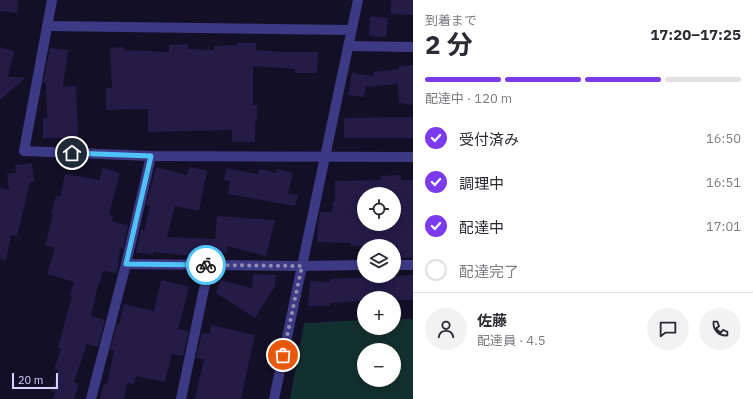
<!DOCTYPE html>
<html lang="ja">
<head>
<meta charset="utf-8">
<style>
  :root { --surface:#fff; --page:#f2f2f3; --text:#2b2b33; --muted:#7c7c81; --line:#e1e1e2; --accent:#7c3aed }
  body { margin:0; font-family:"IBM Plex Sans","Noto Sans JP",sans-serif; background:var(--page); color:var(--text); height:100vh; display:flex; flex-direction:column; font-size:15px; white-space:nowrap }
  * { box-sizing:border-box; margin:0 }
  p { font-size:13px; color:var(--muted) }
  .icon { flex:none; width:22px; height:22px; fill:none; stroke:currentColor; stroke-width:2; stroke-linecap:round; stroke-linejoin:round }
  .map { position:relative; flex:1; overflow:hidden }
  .details { display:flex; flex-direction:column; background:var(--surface); width:340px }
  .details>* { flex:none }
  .buttons { position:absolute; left:357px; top:187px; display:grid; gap:8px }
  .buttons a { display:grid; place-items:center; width:44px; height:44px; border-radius:50%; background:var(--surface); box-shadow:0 2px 10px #0003; font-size:20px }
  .scale { position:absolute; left:12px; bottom:10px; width:46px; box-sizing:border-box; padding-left:4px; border:2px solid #d9d4ff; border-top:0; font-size:11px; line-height:14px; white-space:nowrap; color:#d9d4ff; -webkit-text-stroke:3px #130f26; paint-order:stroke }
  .pin { position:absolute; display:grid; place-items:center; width:34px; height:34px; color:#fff; margin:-17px; border:2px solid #fff; border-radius:50%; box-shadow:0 1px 4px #0007 }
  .courier { position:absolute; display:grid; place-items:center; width:40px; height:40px; margin:-20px; border:3px solid #4fc3f7; border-radius:50%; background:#fff; color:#222; box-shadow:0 1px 5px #0007 }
  .headline em { font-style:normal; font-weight:700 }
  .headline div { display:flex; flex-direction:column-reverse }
  .headline { display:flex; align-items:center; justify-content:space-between; height:68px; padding:0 12px }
  h1 { font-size:26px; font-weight:700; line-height:30px }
  .bar { display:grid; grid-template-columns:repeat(4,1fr); gap:6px 4px; align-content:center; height:48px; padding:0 12px }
  .bar i { height:5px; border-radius:3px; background:var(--line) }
  .bar .selected { background:var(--accent) }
  .bar p { grid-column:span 4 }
  .line { display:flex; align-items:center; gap:10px; padding:0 12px; border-top:1px solid var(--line) }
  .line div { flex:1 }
  .round { display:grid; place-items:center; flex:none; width:42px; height:42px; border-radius:21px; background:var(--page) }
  ol { padding:0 12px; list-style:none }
  li { display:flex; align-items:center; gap:12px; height:44px }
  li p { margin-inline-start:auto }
  li .icon { padding:4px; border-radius:50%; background:var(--accent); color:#fff; stroke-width:4 }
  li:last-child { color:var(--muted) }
  li i { width:22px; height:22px; border:2px solid var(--line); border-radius:50% }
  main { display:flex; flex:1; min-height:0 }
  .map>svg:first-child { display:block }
</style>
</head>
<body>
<main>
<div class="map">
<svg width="413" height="399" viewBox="0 0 413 399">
  <rect width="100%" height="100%" fill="#130f26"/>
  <path fill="#12302f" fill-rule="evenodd" d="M394,319H413V399H290L304,323L364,320V328H394ZM364,350H394V380H364Z"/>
  <g fill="#241b47" fill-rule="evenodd">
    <polygon points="0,0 18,0 17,13 0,11"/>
    <polygon points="391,0 413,0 413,15 391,14"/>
    <polygon points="370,16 388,18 386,37 369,36"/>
    <polygon points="237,43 256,43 256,50 284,52 318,52 317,73 295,73 295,69 253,66 253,105 257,105 257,121 255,122 255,142 232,142 232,130 148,132 148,109 106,110 106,88 112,88 110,48 124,47 124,50 169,52 169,45 188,44 188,49 214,50 214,46 237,45"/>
    <polygon points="0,47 14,51 8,77 26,77 0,100"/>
    <polygon points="50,48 68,50 63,87 76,86 78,138 43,138 43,118 47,118 46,83 43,83"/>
    <polygon points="413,65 413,105 399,103 398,84 366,87 364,97 348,95 352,73 374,76 373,72 399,69 399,66"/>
    <polygon points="413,117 413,138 344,138 344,118"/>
    <polygon points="32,163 34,182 30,182 17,236 11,235 6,260 0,259 0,187 9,190 7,174 16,173 15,165"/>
    <polygon points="156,167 187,175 189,167 207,171 199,211 175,206 167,237 215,239 217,216 275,220 266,256 227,246 227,253 193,250 193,256 153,252 153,255 136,252 141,229 144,230 150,206 146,205"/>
    <polygon points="103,168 120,173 109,215 113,216 112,221 128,226 123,249 120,248 117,273 103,271 99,285 98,285 91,316 105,320 98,347 87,344 74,382 79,384 74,399 53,399 55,392 51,391 58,370 54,369 61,349 58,348 72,296 70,296 74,282 47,274 55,248 45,245 53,215 51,214 56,196 60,197 65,174 99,180"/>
    <polygon points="226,168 257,174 259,170 261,169 276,173 277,169 293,173 288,193 298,195 295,206 228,194 230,181 224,180"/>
    <path d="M401,175V180H413V258L394,257V246H351V243L317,242L318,223L320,212H332L333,202H335V181L381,180V176ZM364,194H394V224H364Z"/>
    <polygon points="253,274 276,275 275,286 255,318 216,293 220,280 252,288"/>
    <polygon points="413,275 413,300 394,300 394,298 364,298 364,301 330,303 330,306 308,306 310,281 330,282 330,279"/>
    <polygon points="161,280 189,287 178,329 189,331 183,356 172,354 165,382 136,376 134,384 127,383 124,399 100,399 104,383 107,384 114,351 110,350 117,324 119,324 124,304 154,311"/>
    <polygon points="211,325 255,335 241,399 195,399 204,359 196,358 202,333 210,334"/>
  </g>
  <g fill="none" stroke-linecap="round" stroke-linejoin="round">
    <g stroke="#3d3a85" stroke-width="10">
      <polyline points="52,0 24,151 151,156 413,157"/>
      <polyline points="47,26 351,30"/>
      <polyline points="348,46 413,47"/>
      <polyline points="126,264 302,266 364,265"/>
      <polyline points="394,265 413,265"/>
      <polyline points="91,399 126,264 151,156"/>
      <polyline points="181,399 209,265"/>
      <polyline points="274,399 358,0"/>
    </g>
  </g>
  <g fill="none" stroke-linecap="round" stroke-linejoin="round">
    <polyline stroke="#948fb3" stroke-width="4" stroke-dasharray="0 7.2" points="206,265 302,266 283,355"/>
    <polyline stroke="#4fc3f7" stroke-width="5" points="72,153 151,156 126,264 206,265"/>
  </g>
</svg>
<div class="buttons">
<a><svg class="icon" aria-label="locate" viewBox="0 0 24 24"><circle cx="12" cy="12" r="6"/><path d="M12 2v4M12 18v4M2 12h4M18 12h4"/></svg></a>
<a><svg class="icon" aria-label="layers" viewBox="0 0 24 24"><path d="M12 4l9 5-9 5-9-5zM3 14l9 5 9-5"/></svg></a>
<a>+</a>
<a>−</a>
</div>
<div class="scale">20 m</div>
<div class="pin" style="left:283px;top:355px;background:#ea580c"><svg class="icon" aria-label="bag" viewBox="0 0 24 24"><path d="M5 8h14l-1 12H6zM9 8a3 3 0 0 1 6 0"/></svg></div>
<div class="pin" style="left:72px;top:153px;background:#1f2937"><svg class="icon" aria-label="home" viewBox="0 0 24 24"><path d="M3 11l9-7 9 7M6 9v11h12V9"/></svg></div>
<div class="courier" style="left:206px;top:265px"><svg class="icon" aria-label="bike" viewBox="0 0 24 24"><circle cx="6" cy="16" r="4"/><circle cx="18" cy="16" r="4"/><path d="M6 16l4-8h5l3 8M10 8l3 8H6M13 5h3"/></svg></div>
</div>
<section class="details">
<div class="headline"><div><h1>2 分</h1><p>到着まで</p></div><em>17:20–17:25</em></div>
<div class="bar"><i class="selected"></i><i class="selected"></i><i class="selected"></i><i></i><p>配達中 · 120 m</p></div>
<ol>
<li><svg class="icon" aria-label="check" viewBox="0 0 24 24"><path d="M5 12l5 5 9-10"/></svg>受付済み<p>16:50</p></li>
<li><svg class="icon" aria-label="check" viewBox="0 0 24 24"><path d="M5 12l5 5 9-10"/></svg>調理中<p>16:51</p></li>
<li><svg class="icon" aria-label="check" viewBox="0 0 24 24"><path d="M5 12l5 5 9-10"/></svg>配達中<p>17:01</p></li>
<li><i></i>配達完了</li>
</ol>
<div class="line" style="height:72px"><a class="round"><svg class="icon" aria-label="person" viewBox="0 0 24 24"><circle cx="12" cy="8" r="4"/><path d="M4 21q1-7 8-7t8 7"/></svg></a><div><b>佐藤</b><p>配達員 · 4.5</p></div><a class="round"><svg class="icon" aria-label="chat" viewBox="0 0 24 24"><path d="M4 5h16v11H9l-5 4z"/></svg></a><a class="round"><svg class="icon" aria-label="phone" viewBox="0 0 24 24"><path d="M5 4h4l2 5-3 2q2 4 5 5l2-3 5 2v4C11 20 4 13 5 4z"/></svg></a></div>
</section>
</main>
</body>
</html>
